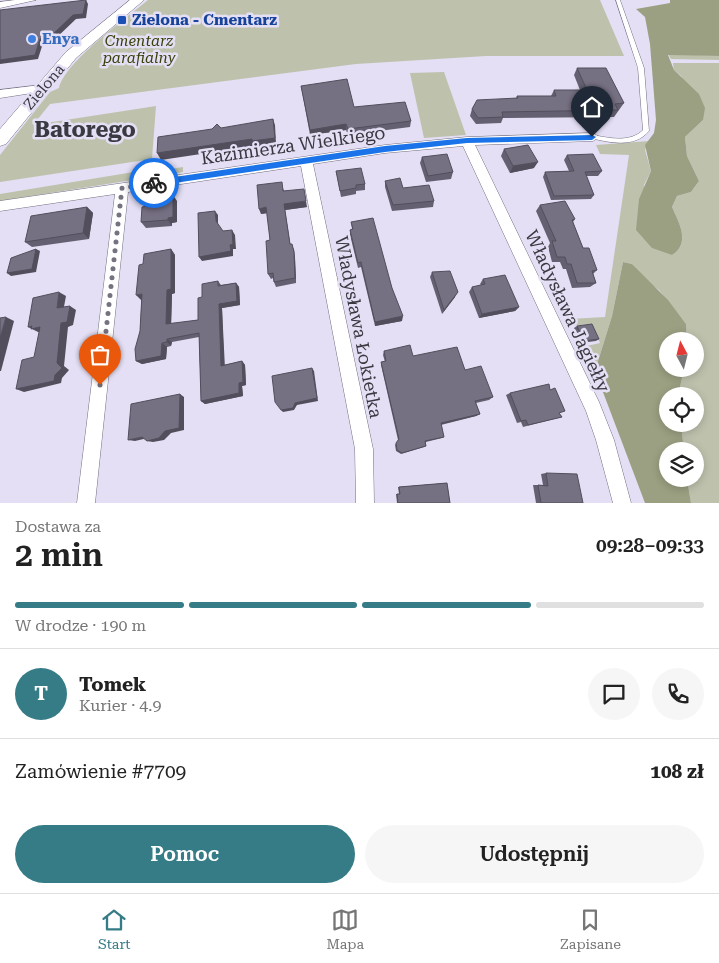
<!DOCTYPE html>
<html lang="pl">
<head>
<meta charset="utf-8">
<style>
  :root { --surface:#fff; --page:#f6f6f6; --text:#222; --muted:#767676; --line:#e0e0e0; --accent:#357c86 }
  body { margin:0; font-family:"Roboto Serif",serif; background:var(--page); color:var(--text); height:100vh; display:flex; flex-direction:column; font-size:19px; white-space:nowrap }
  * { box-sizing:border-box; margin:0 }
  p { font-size:16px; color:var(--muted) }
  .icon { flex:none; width:28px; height:28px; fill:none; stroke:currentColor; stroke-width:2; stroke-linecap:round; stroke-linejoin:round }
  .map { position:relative; height:503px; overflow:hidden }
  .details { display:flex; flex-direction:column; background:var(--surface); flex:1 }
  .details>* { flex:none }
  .needle { width:32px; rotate:353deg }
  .controls { position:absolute; left:659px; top:332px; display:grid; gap:10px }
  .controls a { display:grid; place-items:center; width:45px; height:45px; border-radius:50%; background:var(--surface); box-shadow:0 2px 8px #0003; font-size:25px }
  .pin { position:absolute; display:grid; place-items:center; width:42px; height:42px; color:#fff; margin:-51px -21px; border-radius:50% 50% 50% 0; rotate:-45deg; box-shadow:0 0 5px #0007 }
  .pin .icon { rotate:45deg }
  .courier { position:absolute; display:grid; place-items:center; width:50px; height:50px; margin:-25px; border:4px solid #1a73e8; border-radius:50%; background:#fff; color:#222; box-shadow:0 1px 6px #0007 }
  .head em { font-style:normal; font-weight:600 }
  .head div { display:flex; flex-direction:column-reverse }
  .head { display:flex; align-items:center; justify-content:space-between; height:85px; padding:0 15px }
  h1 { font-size:32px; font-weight:600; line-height:38px }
  .bar { display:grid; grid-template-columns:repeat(4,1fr); gap:8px 5px; align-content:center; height:60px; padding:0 15px }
  .bar i { height:6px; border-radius:4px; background:var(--line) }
  .bar .selected { background:var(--accent) }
  .bar p { grid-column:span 4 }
  .line { display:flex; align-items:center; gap:12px; padding:0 15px; border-top:1px solid var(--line) }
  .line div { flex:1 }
  .round { display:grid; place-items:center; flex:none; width:52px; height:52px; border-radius:26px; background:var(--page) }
  .action { display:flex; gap:10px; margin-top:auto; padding:10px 15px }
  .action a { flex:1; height:58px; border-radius:30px; background:var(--accent); color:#fff; font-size:20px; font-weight:600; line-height:58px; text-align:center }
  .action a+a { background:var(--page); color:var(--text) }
  .dock { display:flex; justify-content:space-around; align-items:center; height:70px; border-top:1px solid var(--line); background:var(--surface); font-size:14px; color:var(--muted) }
  .dock a { display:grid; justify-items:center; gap:2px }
  .dock .selected { color:var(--accent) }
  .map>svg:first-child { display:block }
</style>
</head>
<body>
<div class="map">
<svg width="719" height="503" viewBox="0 0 719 503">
  <rect width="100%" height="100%" fill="#e4dff4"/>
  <g fill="#bec2ad">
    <path d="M148,0H600L624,56H486L356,64L50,104L33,125L156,106L152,159L0,182V155L50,92L59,88C65,62 126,18 148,0Z"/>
    <polygon points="668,54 719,56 719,60 671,59"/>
    <path d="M673,63H719V503H691L687,479H695V451H684L681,424H695V396H678L684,369H695V341H687L686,324L659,290L644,279L632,264L623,262L612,316L595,371L582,347L600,343L591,324L571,326L569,319L605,317L629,155L600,154L596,145L649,141L645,150L651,171L644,185L672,255C691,243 679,223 672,207L677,196L691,192L699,181L687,156L685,137L703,120L681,76L674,70Z"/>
    <polygon points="444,72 466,135 424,138 410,73"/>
    <polygon points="183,167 183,172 0,201 0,194 152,169 152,172"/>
  </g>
  <g fill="#9ca082">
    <path d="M670,0H719V56L668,55L674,70L699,94L705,108L703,120L685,137L687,156L699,181L691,192L677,196L672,207C679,223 691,243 672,255L652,248L636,230L639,199L651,171L645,145L654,133L656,120L650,44L645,17L636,9L670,3Z"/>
    <polygon points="623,262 632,264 668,300 686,324 687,341 668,341 668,369 684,369 678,396 668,396 668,424 681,424 684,451 668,451 668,479 687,479 691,503 645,503 595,371 612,316"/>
  </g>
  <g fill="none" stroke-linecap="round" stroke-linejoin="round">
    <defs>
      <path id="lane" d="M616,0H620L644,68L649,131C635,148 610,143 591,138L590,137L593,135C609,138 630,143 643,130L638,68Z"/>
      <g id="street">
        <polygon points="15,0 36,0 0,8 0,2"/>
        <polygon points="41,85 45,87 45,91 0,98 0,90"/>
        <polygon points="593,133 599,137 593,141 475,145 599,402 614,440 631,503 613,503 596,440 586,411 463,146 385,153 313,164 373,449 374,503 356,503 355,449 301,166 128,192 95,503 77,503 115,194 0,211 0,201 385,145 467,137"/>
      </g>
      <polygon id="secondary" points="130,0 144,0 76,58 6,144 0,146 0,129 66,52"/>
    </defs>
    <use href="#lane" stroke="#736e80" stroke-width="1"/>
    <use href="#street" stroke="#736e80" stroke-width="1"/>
    <use href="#secondary" stroke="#736e80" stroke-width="1"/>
    <use href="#lane" fill="#fff" fill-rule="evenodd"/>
    <use href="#street" fill="#fff" fill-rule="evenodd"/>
    <use href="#secondary" fill="#fff" fill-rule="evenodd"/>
  </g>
  <g fill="#656071">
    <polygon points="577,68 624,103 614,117 503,118 501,123 476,124 470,116 472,109 516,98 517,96 551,96 554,90 580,90 574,75"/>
    <polygon points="301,86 354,107 411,121 410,127 348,135 346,130 310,135"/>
    <polygon points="504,149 534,168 510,173 501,156"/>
    <polygon points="567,155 602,171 598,176 586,176 594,195 591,199 551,200 543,177 545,172 569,171 564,160"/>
    <polygon points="422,157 453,172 451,179 426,182 420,163"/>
    <polygon points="336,171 365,184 365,190 356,191 356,194 341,197"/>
    <polygon points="385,181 434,201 433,207 392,211 385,187"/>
    <polygon points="283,188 284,191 307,207 285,210 290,244 294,249 295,258 296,283 276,287 274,282 273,278 271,279 268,274 270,240 267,213 261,214"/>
    <polygon points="177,201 177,222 172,223 172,226 146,228 141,222"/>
    <polygon points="540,205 575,219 573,222 583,248 597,270 593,274 596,283 590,287 572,288 566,269 563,269 560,262 552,262 548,247 550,243 536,211"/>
    <polygon points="87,207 93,213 89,239 32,247 25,242"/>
    <polygon points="351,222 392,288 402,321 375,326 361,267 358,268 350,235 350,230 352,229"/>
    <polygon points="171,249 175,255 175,293 172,294 171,324 198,320 202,297 218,281 221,285 236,283 239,287 240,305 222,308 224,365 242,361 245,365 246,385 242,386 243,396 205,404 201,401 199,337 172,342 171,346 167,347 166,359 142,364 136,361 140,331 143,264"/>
    <polygon points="432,272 455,297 442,314 430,277"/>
    <polygon points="483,279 519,307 515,311 479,318 469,292 472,287 481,285 480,284"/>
    <polygon points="577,326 599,339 596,341 581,343 574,328"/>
    <polygon points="384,351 413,356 465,370 493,397 489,400 476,403 480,414 476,416 441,425 444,437 442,438 426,442 426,446 424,447 401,454 396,451 395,445 398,440 381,365 381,362 385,362 383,355"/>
    <polygon points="510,393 559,413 562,417 523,427 521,422 517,423 506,395"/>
    <polygon points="546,473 583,503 536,503 533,485 543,485 541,474"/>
    <polygon points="447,483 450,503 397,503 396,494 399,494 398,487"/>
  </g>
  <g fill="#534e5c">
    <polygon points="86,0 88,4 86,18 76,19 53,41 43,43 38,59 0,64 0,65 0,60 40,39"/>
    <polygon points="273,119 275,125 276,144 254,148 254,146 161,160 157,153"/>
    <polygon points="346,124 346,130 310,135 310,130"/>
    <polygon points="538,162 534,168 510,173 513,166"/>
    <polygon points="173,195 177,201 177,222 172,223 172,226 168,220"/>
    <polygon points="306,201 307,207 285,210 291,249 290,244 284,204"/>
    <polygon points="87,207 93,213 89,239 83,233"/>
    <polygon points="266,207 268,213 261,214 259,209"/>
    <polygon points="215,211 218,215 218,226 216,221"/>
    <polygon points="232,230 235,235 236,249 233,249 233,256 202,261 199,257 230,245"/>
    <polygon points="292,244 295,258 296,283 295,278"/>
    <polygon points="36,249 40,251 36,272 11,276 7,273"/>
    <polygon points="171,249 175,255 175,293 172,294 171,328 166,324 167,290"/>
    <polygon points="236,283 239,287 240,305 222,308 225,369 221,366 219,304"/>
    <polygon points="59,292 66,296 63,312 57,308"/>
    <polygon points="458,292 455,297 442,314 444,310"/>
    <polygon points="142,294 147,298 141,300 136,295"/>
    <polygon points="70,306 76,310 73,325 68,327 64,366 69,370 62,378 61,383 24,392 16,389 61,323"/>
    <polygon points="519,307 515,311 479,318 482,314"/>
    <polygon points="403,316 402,321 375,326 375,322"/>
    <polygon points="6,317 14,321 1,371 0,371 0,338"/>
    <polygon points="32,326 40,327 47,331 38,332 28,327"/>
    <polygon points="167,339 172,342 171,346 167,342"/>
    <polygon points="162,343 167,347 166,359 142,364 136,361"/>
    <polygon points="242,361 245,365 246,385 242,386 243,396 205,404 201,401 239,383"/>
    <polygon points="312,368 314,371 318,401 297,405 294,410 283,412 281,410"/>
    <polygon points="180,394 184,397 184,430 171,433 164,440 153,442 147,441"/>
    <polygon points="480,414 476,416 438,425 441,423"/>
    <polygon points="142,437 148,438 135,441 128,440"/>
  </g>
  <g fill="#767083" stroke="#534e5c">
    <polygon points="86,0 83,14 73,15 50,37 40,39 35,55 0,60 0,10"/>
    <polygon points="577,68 606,68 624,103 615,104 618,110 502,112 503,117 478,118 472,109 477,100 518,98 517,96 556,96 554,90 587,90"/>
    <polygon points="347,79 354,107 405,102 411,121 348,129 346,124 310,130 301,86"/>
    <polygon points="273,119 275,138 252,141 252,139 157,153 158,137 212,129 217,124 221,128"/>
    <polygon points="528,145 538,162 513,166 504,149"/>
    <polygon points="447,154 453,172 428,176 422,157"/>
    <polygon points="593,154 602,171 585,172 594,195 554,196 545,172 574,171 567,155"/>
    <polygon points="361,168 365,184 356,185 356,188 340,191 336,171"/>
    <polygon points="400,178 403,188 429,185 434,201 393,205 385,181"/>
    <polygon points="282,182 283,191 304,189 306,201 284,204 290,244 292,244 294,252 295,278 274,282 273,273 268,274 266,241 270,240 266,207 259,209 257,185"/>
    <polygon points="173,195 173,217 168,218 168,220 141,222 142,207 152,205 152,199"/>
    <polygon points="565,201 575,219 572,220 583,248 589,248 597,270 592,271 596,283 577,283 571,264 567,264 565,257 557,257 552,241 556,241 540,205"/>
    <polygon points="87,207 83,233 25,242 31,216"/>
    <polygon points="215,211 216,221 223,231 232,230 233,244 230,245 231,251 199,257 198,213"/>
    <polygon points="373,218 392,288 403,316 375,322 361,262 358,263 350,230 353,229 351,222"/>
    <polygon points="36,249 32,269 7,273 11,258"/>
    <polygon points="171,249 171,289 167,290 166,324 198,320 198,298 202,297 202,284 218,281 218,286 236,283 237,301 219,304 221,366 242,361 243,382 239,383 239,393 201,401 199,333 167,339 167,342 162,343 161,356 136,361 135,349 140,331 142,294 136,295 139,265 143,264 144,254"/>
    <polygon points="450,271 458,292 444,310 432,272"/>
    <polygon points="505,275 519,307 482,314 472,287 485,284 483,279"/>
    <polygon points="59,292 57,308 70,306 67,322 61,323 57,363 62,368 55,375 54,381 16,389 22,360 34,357 40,327 31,329 32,326 28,327 33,298"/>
    <polygon points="6,317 0,338 0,318"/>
    <polygon points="592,324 599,339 584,341 577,326"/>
    <polygon points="410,345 413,356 457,347 465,370 481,366 493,397 475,401 480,414 441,423 444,437 425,441 426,446 402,453 397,450 396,443 399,439 381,362 386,361 384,351"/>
    <polygon points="312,368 317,398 295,403 293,408 281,410 275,402 272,376"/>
    <polygon points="549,384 550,390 555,388 565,411 559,413 562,417 528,425 526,420 521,421 510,393"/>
    <polygon points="180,394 179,428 165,431 159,438 147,441 142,437 128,440 131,404"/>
    <polygon points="546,473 577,474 583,503 541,503 538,485 548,486"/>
    <polygon points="447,483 450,503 398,503 397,494 400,494 399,487"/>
  </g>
  <polygon fill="#1a73e8" points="592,135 596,137 592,140 467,143 385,152 154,186 150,183 154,180 385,146 467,138"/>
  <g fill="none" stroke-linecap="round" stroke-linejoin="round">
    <polyline stroke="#76727f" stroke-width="5" stroke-dasharray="0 9" points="100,385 122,188 154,183"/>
  </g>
  <rect fill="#1a4fb4" stroke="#e4dff4" stroke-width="2" x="117" y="15" width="10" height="10" rx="2.5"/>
  <circle fill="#3f7fe0" stroke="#e4dff4" stroke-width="2" cx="32" cy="39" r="5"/>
  <g text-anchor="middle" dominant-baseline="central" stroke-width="5" stroke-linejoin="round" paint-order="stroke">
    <g font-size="15" font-weight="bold" fill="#164399" stroke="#e4dff4" text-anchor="start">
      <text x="132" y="20">Zielona - Cmentarz</text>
    </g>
    <g font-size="15" font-weight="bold" fill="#366cbe" stroke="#e4dff4" text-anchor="start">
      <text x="42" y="39">Enya</text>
    </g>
    <g font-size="15" font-style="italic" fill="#3b400a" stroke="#e4dff4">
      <text x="139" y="41">Cmentarz<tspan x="139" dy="17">parafialny</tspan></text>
    </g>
    <g font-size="15" fill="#3a3840" stroke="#e4dff4">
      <text transform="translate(44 87) rotate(-50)">Zielona</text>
    </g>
    <g font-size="18" fill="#3a3840" stroke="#e4dff4">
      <text transform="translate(293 145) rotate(-8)">Kazimierza Wielkiego</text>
      <text transform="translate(568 311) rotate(65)">Władysława Jagiełły</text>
      <text transform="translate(359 327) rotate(79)">Władysława Łokietka</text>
    </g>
    <g font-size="22" font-weight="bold" fill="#3a3840" stroke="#e4dff4">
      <text x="85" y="129">Batorego</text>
    </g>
  </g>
</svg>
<div class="controls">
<a><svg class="needle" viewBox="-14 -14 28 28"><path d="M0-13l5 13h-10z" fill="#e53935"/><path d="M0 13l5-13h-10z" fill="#767676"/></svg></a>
<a><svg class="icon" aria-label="locate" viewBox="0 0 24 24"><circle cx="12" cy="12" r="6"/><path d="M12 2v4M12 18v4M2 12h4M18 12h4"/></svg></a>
<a><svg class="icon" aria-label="layers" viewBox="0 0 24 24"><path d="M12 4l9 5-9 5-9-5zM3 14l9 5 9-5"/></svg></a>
</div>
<div class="pin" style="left:100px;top:385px;background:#ea580c"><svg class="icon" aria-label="bag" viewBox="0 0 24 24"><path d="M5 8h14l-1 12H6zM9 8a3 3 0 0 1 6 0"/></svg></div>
<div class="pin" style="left:592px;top:137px;background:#1f2937"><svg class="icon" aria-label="home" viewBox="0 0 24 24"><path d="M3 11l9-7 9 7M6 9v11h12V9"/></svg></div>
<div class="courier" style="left:154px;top:183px"><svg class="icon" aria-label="bike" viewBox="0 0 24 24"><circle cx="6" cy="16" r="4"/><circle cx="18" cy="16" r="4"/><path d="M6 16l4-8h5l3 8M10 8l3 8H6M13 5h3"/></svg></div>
</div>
<section class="details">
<div class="head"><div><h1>2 min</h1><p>Dostawa za</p></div><em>09:28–09:33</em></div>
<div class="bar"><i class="selected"></i><i class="selected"></i><i class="selected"></i><i></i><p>W drodze · 190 m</p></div>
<div class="line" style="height:90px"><b class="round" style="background:var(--accent);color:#fff">T</b><div><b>Tomek</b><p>Kurier · 4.9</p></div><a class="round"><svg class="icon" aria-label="chat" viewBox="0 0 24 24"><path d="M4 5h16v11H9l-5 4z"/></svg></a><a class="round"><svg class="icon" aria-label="phone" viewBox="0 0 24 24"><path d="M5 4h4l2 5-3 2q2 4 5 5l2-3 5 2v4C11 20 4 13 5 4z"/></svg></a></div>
<div class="line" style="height:65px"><div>Zamówienie #7709</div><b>108 zł</b></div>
<div class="action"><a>Pomoc</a><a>Udostępnij</a></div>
</section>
<nav class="dock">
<a class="selected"><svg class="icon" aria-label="home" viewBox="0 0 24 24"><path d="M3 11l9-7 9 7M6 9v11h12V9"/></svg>Start</a>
<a><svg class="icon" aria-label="map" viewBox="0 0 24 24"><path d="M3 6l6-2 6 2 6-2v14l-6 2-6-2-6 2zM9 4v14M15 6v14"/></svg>Mapa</a>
<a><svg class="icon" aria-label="saved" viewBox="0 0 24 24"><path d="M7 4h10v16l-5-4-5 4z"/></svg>Zapisane</a>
</nav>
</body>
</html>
